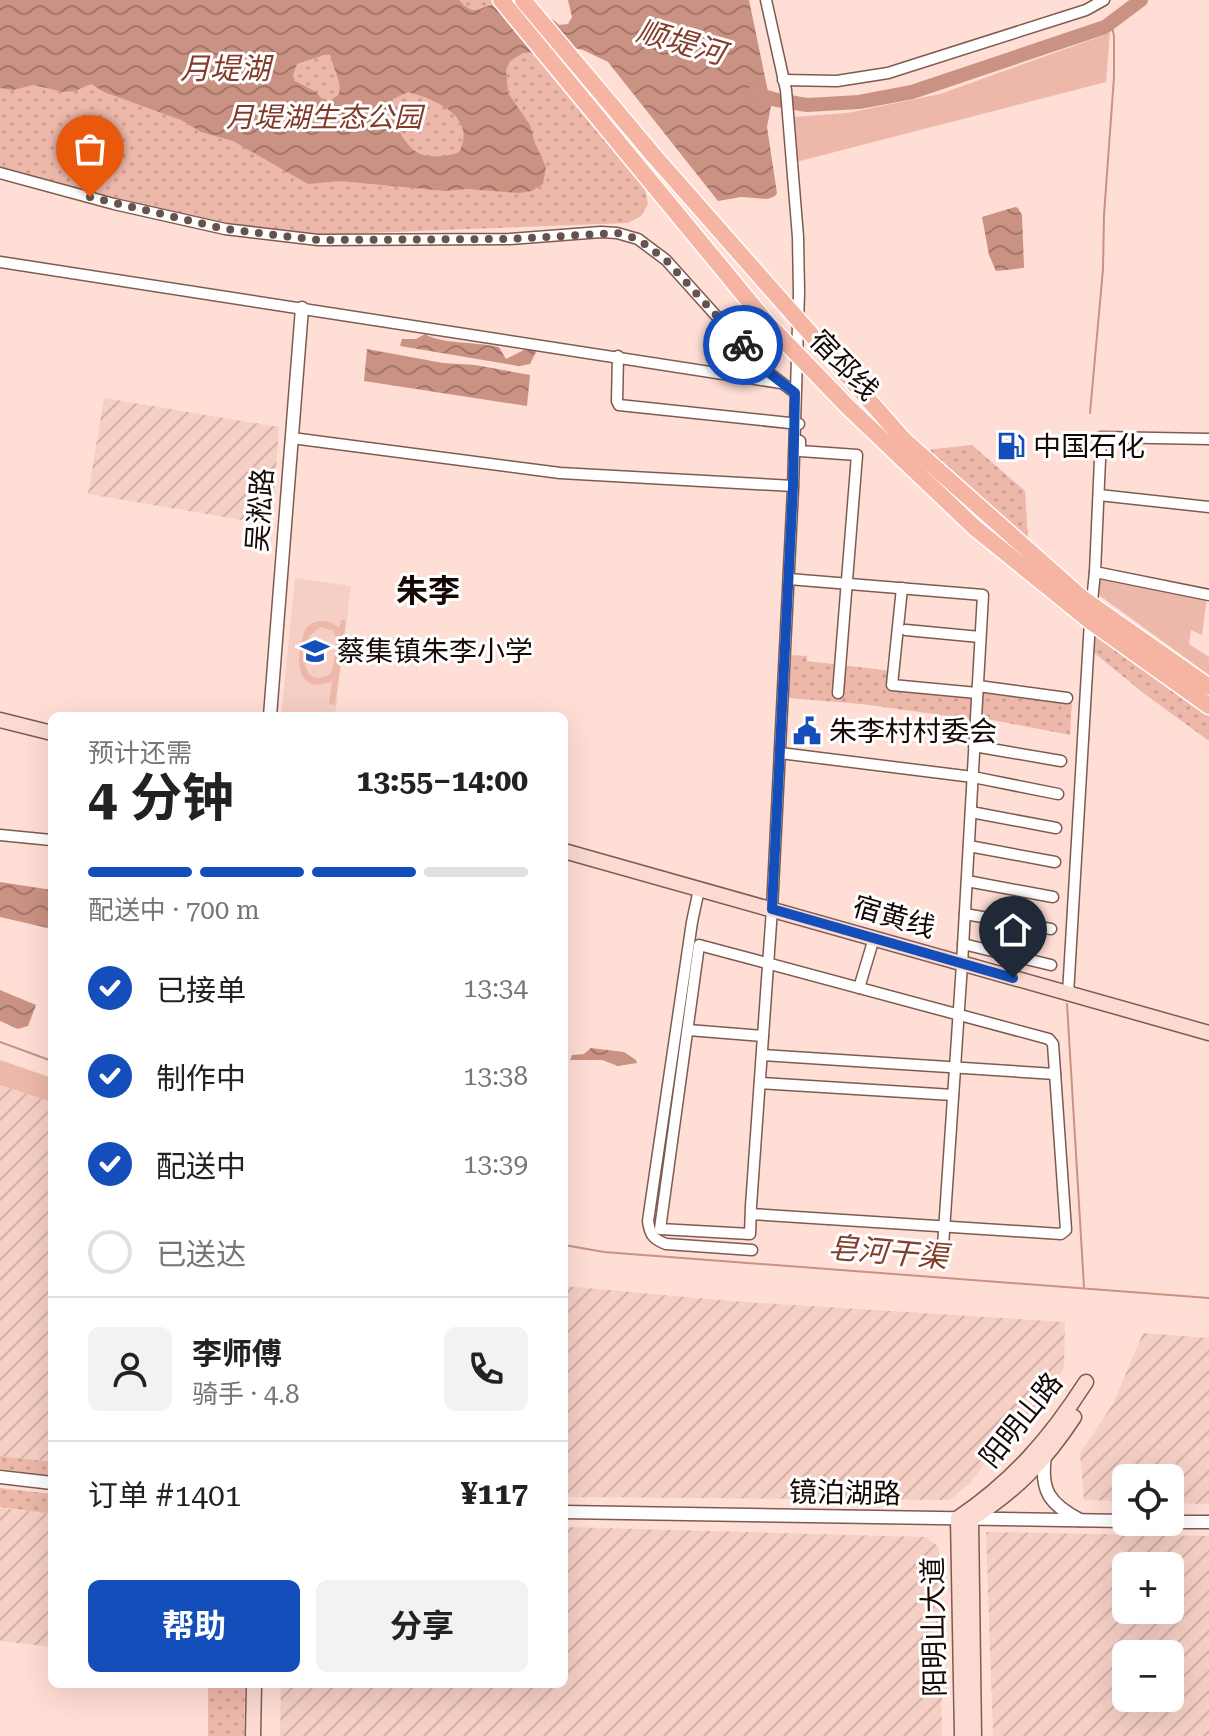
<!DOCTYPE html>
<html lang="zh">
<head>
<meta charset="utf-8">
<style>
  :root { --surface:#fff; --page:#f2f2f2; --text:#222; --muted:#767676; --line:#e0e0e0; --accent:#144eba }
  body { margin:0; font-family:"Roboto Serif","Noto Sans SC",serif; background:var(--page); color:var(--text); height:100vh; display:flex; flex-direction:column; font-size:30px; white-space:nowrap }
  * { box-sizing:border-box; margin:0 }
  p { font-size:26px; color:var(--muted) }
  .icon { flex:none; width:44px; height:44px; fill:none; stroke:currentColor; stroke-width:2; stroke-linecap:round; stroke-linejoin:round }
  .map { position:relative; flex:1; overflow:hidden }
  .sheet { position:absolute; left:48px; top:712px; width:520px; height:976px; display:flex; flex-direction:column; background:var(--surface); border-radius:12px; box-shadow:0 8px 32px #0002 }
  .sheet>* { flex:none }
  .controls { position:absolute; left:1112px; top:1464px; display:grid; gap:16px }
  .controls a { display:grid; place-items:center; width:72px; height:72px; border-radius:12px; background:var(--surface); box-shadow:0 8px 32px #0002; font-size:40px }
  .pin { position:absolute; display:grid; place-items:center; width:68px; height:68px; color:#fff; margin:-82px -34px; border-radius:50% 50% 50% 0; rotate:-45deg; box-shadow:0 0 8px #0007 }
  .pin .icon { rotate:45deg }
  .courier { position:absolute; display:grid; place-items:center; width:80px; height:80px; margin:-40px; border:6px solid #144eba; border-radius:50%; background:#fff; color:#222; box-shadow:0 2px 10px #0007 }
  .headline em { font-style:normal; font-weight:700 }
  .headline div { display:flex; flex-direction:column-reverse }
  .headline { display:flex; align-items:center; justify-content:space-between; height:136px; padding:0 40px }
  h1 { font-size:52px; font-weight:700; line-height:60px }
  .bar { display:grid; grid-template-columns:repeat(4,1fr); gap:12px 8px; align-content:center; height:96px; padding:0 40px }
  .bar i { height:10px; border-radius:6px; background:var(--line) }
  .bar .on { background:var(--accent) }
  .bar p { grid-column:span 4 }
  .line { display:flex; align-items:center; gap:20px; padding:0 40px; border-top:2px solid var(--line) }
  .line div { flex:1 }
  .round { display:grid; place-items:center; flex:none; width:84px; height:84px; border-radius:12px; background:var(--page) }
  ol { padding:0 40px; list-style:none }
  li { display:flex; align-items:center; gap:24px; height:88px }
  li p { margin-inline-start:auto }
  li .icon { padding:8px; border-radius:50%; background:var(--accent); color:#fff; stroke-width:4 }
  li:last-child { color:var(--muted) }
  li i { width:44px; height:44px; border:4px solid var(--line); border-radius:50% }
  .button { display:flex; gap:16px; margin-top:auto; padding:16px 40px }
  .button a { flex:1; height:92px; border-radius:12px; background:var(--accent); color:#fff; font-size:32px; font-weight:700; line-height:92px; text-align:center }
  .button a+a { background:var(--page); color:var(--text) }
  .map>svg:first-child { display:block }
</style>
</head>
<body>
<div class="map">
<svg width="1209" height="1736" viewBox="0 0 1209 1736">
  <defs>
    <pattern id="industrial-furrows" width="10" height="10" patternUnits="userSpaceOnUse" patternTransform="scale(2)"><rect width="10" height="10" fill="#f6cfc4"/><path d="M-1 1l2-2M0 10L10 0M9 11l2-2" fill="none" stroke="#d2b0a7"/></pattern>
    <pattern id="grass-dots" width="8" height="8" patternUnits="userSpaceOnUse" patternTransform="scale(2)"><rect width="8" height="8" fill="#edb8aa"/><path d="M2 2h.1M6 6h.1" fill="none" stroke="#ca9d91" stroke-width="1.8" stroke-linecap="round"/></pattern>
    <pattern id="water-waves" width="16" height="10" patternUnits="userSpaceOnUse" patternTransform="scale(2)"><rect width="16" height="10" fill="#ca9283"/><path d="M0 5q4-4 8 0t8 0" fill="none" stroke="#a37569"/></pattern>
  </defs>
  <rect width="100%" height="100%" fill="#ffded5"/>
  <polygon fill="#f6cfc4" points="295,578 351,586 335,716 281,716"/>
  <g fill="url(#industrial-furrows)" fill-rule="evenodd">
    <polygon points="104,398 279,427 272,525 88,494"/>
    <polygon points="0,1085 52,1102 52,1462 0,1456"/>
    <polygon points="564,1286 730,1301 1065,1322 1064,1368 1042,1400 991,1455 970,1483 950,1500 564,1497"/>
    <polygon points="1143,1333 1209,1338 1209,1504 1170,1503 1170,1478 1126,1478 1126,1501 1084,1500 1080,1453 1113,1404"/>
    <polygon points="0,1508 52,1514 52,1647 0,1641"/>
    <polygon points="564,1527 926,1537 939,1547 942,1736 280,1736 281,1684 564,1684"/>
    <path d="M986,1532L1209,1536V1736H993ZM1126,1566H1170V1610H1126ZM1126,1654H1170V1698H1126Z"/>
  </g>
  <g fill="url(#grass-dots)">
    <polygon points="0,0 491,0 645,189 648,204 641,216 628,223 316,235 222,222 129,202 0,167"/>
    <polygon points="972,445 1025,491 1028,539 925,450"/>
    <polygon points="1095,632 1209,715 1209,741 1146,695 1093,652"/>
    <polygon points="791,655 807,656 807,661 892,671 890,687 973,697 971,719 861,704 788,698"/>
    <polygon points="983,691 1072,702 1070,735 982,718"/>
    <polygon points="0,1456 52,1462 52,1476 0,1469"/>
    <polygon points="0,1488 52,1494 52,1514 0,1507"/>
    <polygon points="208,1684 245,1684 244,1736 208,1736"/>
  </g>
  <g fill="#edb8aa" fill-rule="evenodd">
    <polygon points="1110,33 1106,82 796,162 793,117 847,113 940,94"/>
    <polygon points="1100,576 1207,597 1202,635 1191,630 1189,644 1209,657 1209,675 1099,595"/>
    <path d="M341,620H346L335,705L329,704L332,681C293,698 295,651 306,628C317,618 328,619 339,628ZM321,627L333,631L337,641L332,672C325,678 318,680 310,675L305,666L309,636Z"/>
    <polygon points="0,1060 52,1078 52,1102 0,1085"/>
  </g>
  <g fill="url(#water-waves)" fill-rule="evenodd">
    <path d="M0,0H459C478,21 479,3 499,5C516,7 548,12 559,25L568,24L572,17L568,0H749L771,106L767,127L777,193L775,196L768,199L741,197L718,201L608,62L583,50L570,47L523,53L510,61L506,70L508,93L530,125L535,143L546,167L543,184L532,191L519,193L467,189L445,191L340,181L308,184L233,141L201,132L181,120L104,92L91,84L75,91L64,92L33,85L13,90L0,88ZM324,55H330L340,85L339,94L330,101L323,100L316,92L295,81L293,75L297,64ZM408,92C435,99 478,117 459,152C448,157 426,159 415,151C401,140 389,115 393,99Z"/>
    <polygon points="1015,207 1018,208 1022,215 1024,268 996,271 989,255 982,217"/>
    <path d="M425,334C440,344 478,342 499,347L506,359L526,349H534L536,352L530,364L519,366L400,346L402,339H416Z"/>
    <polygon points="367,349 443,363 475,365 530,375 527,406 364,381"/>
    <polygon points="0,882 52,890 52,929 0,917"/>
    <polygon points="0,990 36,1005 28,1026 18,1029 0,1021"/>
    <polygon points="591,1048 624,1052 636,1060 637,1063 618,1066 602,1060 570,1060 572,1055 584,1054"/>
  </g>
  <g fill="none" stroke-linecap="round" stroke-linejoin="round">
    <g stroke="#ca9283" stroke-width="2">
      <polyline points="1090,413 1103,269 1104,215 1114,77 1114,36 1111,23"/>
      <polyline points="1067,1004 1084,1287"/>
      <polyline points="0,1042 52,1061"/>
      <polyline points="564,1245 604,1252 1209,1298"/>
    </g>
    <polyline stroke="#ca9283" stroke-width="14" points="753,93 777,100 807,105 859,102 912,92 1105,27 1141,0"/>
    <defs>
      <g id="minor">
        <polyline points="783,80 837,81 888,73 1086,10 1104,0"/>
        <polyline points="0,173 114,204 225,229 318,240 510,239 601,232 617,233 638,239 666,260 763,368 795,393"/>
        <polyline points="0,262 781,383"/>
        <polyline points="618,356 617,401 619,405 799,424"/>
        <polyline points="292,438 560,473 793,486"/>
        <polyline points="800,441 800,451 857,455 838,693"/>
        <polyline points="1099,495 1209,507"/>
        <polyline points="1095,572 1209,595"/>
        <polyline points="789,579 983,595 962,964 943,1246"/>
        <polyline points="902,588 892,685 977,693"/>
        <polyline points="906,630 980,637"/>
        <polyline points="978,686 1067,698"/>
        <polyline points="974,746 1061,761"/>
        <polyline points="780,753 973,777 1058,794"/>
        <polyline points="971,812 1056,828"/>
        <polyline points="0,835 51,840"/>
        <polyline points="969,846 1055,862"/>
        <polyline points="967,881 1053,897"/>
        <path d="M699,889L692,922L648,1221C650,1235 653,1239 666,1244L752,1250"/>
        <polyline points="965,914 1051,929"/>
        <polyline points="963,944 1051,965"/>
        <polyline points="859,988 874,938"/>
        <polyline points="1068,994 1090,621 1095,572 1101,437 1209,439"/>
        <polyline points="688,1030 763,1036"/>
        <polyline points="762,1055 1055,1074"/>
        <polyline points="760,1083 953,1095"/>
        <path d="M751,1214L1061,1234L1066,1230L1053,1044L1049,1039C933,1008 816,976 699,945L660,1229L750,1234L751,1206C758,1107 765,1008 772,909L793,489L799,292L798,237L786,90L766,0"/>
      </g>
      <g id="tertiary">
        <polyline points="270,716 302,308"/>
        <path d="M1045,1456C1040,1490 1049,1504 1080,1520"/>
        <polyline points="0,1477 52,1483"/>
        <polyline points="564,1512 1126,1521"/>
        <polyline points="1170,1522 1209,1522"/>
      </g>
      <g id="secondary">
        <polyline points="0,720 52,733"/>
        <polyline points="564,851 1209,1033"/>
        <polyline points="253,1736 254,1684"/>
        <path d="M962,1736L958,1518C1013,1481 1050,1438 1086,1382"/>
        <path d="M974,1736L971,1519C1015,1492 1046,1460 1074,1417"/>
      </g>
      <g id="primary">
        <polyline points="501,0 767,323 848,407 975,528 1090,621 1209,706"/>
        <polyline points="523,0 655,157 904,440 1082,598 1209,687"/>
      </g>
    </defs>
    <use href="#minor" stroke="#7e5b51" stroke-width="13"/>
    <use href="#tertiary" stroke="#7e5b51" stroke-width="15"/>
    <use href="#secondary" stroke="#7e5b51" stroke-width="17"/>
    <use href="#primary" stroke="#fff" stroke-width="19"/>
    <use href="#minor" stroke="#fff" stroke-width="10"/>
    <use href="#tertiary" stroke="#fff" stroke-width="12"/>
    <use href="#secondary" stroke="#fadad1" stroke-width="14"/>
    <use href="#primary" stroke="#f6b4a3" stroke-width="16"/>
  </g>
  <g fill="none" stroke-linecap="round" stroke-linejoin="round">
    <polyline stroke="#67534e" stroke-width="8" stroke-dasharray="0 14.4" points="90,197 225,229 318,240 510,239 617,233 638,239 666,260 743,345"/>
    <polyline stroke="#144eba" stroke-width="10" points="743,345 763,368 795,393 793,486 772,909 1013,978"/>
  </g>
  <defs>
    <symbol id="fuel-bare" viewBox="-9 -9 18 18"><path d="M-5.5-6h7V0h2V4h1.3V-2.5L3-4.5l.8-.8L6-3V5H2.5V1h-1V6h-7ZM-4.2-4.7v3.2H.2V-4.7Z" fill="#144eba" stroke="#fff" stroke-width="2.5" paint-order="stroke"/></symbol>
    <symbol id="school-bare" viewBox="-9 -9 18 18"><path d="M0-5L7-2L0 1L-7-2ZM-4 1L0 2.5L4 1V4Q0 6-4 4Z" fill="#144eba" stroke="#fff" stroke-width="2.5" paint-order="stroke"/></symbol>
    <symbol id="civic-bare" viewBox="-9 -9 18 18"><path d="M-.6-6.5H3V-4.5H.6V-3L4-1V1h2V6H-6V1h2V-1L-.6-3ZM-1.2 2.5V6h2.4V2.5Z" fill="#144eba" stroke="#fff" stroke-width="2.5" paint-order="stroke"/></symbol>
  </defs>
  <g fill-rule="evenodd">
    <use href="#fuel-bare" x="991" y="426" width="40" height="40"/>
    <use href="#school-bare" x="295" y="631" width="40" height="40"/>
    <use href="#civic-bare" x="787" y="711" width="40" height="40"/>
  </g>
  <g text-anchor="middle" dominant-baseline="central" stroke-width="6" stroke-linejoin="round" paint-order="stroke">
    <g font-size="28" font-style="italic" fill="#813a28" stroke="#fff">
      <text x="324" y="117">月堤湖生态公园</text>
    </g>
    <g font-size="28" fill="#150805" stroke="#fff">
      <text transform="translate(844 365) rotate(46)">宿邳线</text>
      <text transform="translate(260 510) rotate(-86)">吴淞路</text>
      <text transform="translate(894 917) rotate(16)">宿黄线</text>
      <text transform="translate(1021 1420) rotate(-51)">阳明山路</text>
      <text transform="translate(845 1493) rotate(1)">镜泊湖路</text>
      <text transform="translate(934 1627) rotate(-91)">阳明山大道</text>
    </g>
    <g font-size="28" fill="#150805" stroke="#fff" text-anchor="start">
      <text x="1033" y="446">中国石化</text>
      <text x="337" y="651">蔡集镇朱李小学</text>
      <text x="829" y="731">朱李村村委会</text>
    </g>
    <g font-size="30" font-style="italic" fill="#843d2b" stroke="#fff">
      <text transform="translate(681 42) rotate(16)">顺堤河</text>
      <text x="225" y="68">月堤湖</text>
      <text transform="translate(888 1252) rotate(5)">皂河干渠</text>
    </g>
    <g font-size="32" font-weight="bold" fill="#150805" stroke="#fff">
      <text x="428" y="591">朱李</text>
    </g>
  </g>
</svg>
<div class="controls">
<a><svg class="icon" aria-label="locate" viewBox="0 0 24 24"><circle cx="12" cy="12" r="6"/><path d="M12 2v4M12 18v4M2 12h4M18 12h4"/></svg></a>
<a>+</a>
<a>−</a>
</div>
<div class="pin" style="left:90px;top:197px;background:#ea580c"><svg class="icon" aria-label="bag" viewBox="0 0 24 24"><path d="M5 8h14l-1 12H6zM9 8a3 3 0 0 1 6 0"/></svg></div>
<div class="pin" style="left:1013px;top:978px;background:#1f2937"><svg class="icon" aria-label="home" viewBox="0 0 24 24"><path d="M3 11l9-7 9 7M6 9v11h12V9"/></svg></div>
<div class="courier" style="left:743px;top:345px"><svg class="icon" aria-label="bike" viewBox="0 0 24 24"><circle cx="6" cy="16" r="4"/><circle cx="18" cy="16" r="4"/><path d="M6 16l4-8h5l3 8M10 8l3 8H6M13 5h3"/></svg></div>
<section class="sheet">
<div class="headline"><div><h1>4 分钟</h1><p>预计还需</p></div><em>13:55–14:00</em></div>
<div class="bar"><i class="on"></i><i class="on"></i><i class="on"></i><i></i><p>配送中 · 700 m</p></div>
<ol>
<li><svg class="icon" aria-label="check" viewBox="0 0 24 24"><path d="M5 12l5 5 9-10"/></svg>已接单<p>13:34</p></li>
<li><svg class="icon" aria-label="check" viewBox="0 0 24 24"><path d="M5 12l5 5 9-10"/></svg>制作中<p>13:38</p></li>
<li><svg class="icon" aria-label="check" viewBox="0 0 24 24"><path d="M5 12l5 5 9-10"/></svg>配送中<p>13:39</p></li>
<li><i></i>已送达</li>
</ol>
<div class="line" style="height:144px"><a class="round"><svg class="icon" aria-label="person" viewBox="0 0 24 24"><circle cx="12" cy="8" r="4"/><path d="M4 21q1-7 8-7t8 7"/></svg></a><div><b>李师傅</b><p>骑手 · 4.8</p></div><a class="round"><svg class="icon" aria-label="phone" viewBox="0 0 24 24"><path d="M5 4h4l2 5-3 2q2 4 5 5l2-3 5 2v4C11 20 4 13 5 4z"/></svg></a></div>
<div class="line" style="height:104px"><div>订单 #1401</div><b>¥117</b></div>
<div class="button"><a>帮助</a><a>分享</a></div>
</section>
</div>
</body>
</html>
